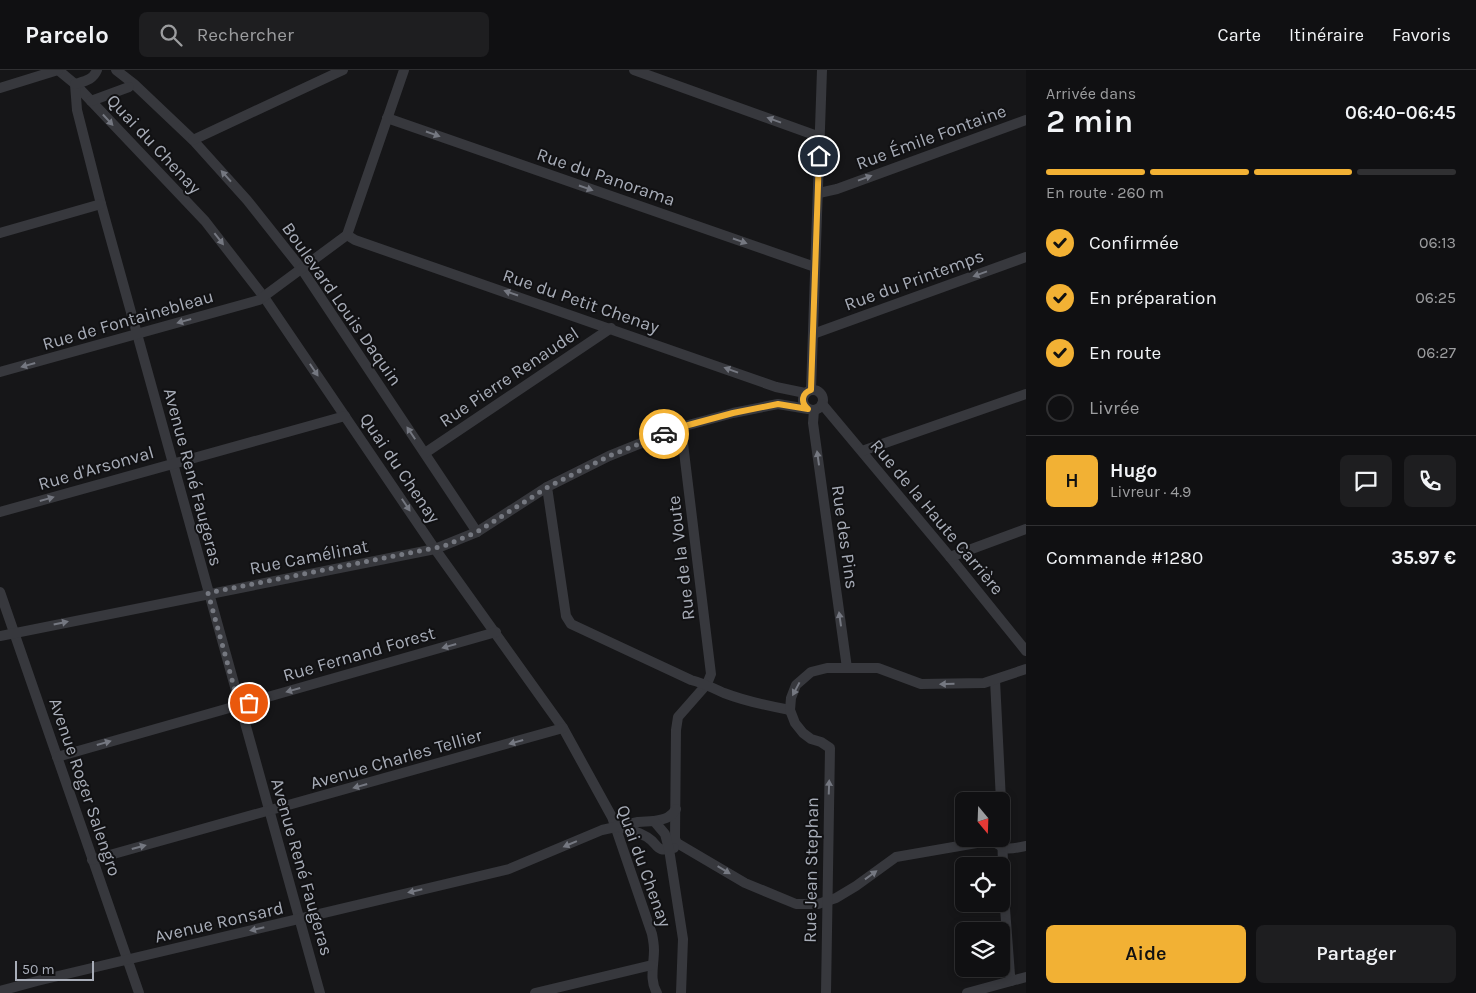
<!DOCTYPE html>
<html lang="fr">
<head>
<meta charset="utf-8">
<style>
  :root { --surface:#101012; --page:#1e1e20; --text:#f1f3f6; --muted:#9c9d9f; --line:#303032; --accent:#f2b134 }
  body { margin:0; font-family:Karla,sans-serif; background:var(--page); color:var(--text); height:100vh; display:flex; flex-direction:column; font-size:19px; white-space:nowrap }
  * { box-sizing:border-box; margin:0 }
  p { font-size:16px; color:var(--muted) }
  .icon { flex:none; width:28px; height:28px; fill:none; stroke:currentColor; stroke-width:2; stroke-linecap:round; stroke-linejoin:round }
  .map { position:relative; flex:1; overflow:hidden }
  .side { display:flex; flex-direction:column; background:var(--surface); width:450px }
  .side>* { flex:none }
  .needle { width:32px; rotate:161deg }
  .fabs { position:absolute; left:955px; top:722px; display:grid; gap:10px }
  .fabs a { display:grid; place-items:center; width:55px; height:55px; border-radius:8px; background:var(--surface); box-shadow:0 2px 8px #0003,0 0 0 1px var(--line); font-size:25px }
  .scale { position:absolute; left:15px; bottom:12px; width:79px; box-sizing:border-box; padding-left:5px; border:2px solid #a8adb8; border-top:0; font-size:14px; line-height:18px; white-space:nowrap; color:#a8adb8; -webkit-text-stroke:4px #111113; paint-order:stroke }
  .pin { position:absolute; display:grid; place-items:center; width:42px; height:42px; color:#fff; margin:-21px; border:2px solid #fff; border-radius:50%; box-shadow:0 1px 5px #0007 }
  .courier { position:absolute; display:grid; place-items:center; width:50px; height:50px; margin:-25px; border:4px solid #f2b134; border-radius:50%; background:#fff; color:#222; box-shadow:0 1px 6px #0007 }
  .headline em { font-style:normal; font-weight:600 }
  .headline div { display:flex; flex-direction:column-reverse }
  .headline { display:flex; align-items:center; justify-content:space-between; height:85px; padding:0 20px }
  h1 { font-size:32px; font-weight:600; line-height:38px }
  .bar { display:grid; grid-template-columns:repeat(4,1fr); gap:8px 5px; align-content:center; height:60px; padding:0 20px }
  .bar i { height:6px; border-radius:4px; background:var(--line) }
  .bar .current { background:var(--accent) }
  .bar p { grid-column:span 4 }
  .line { display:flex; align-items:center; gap:12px; padding:0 20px; border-top:1px solid var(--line) }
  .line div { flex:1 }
  .round { display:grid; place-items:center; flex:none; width:52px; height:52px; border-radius:8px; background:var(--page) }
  ol { padding:0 20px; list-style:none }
  li { display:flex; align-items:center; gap:15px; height:55px }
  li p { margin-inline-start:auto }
  li .icon { padding:5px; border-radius:50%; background:var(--accent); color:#111; stroke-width:4 }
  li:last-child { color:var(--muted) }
  li i { width:28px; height:28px; border:2px solid var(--line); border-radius:50% }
  .button { display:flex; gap:10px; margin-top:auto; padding:10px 20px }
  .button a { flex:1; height:58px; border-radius:8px; background:var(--accent); color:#111; font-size:20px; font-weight:600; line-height:58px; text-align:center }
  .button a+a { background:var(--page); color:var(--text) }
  header { display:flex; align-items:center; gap:30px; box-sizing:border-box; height:70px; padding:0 25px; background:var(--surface); border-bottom:1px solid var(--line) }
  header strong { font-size:24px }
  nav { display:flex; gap:28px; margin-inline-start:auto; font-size:18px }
  .search { width:350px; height:45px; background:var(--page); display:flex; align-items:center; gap:12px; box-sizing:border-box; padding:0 18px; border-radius:8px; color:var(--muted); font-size:19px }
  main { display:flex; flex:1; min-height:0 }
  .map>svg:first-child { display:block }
</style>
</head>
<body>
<header>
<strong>Parcelo</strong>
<div class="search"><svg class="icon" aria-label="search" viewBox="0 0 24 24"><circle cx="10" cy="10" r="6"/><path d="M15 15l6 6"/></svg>Rechercher</div>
<nav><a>Carte</a><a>Itinéraire</a><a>Favoris</a></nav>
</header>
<main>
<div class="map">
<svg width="1026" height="923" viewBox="0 0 1026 923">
  <rect width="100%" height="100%" fill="#161618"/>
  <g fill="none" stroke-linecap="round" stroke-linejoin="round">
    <g stroke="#37383d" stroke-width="10">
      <path d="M58,0L75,14L205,151L264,227L435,479L563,658L612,747L652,864C653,869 654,875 654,880C654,895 649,910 657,923"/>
      <polyline points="116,0 134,14 193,70 247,130 301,198 477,462"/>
      <polyline points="634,0 820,67"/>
      <polyline points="75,14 77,40 101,134 320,923"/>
      <path d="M75,14C85,11 93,10 97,0"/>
      <polyline points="0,18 58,0"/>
      <polyline points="91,31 129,17"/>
      <polyline points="387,48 815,197"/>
      <polyline points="193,70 343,0"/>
      <polyline points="819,123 837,119 1026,50"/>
      <polyline points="0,163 101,134"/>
      <polyline points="347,165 355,170 776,317 805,323"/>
      <polyline points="813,264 1026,187"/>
      <polyline points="0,302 259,230 347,165 404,0"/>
      <circle cx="813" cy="330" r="10"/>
      <polyline points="811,320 822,0"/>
      <polyline points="822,334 950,487 1026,581"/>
      <polyline points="814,340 813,353 847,598"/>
      <path d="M681,357L711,604L707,614L678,647L676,660L675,769L677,773L745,813L796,834H818L836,828L856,816L896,787L988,771C996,771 998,775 1004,778C1011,780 1019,777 1026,776"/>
      <polyline points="862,381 1026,324"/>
      <polyline points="425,383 611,258"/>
      <path d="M547,417L566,546L571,554L691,610C703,613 713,618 724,623C745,631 768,636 790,640"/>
      <polyline points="0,442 345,346"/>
      <polyline points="950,487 1026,459"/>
      <polyline points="0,522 139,923"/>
      <polyline points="0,566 435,479 477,462 547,417 609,386 681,357 733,343 778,334 808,339"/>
      <polyline points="995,610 1001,731"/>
      <polyline points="57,687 496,562"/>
      <polyline points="1001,731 1004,825 1010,905 1011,911"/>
      <path d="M654,751C665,749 671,748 676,739"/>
      <path d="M619,757C629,759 638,762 647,767C660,775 654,783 674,778"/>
      <polyline points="92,790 563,658"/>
      <polyline points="0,921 37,911 509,799 602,760 638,752 654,751 665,764 669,779 683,869 681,923"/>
      <polyline points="535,923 652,895"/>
      <polyline points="826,923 830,678 821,672 811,669 803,663 795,653 790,640 791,628 796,615 811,602 827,598 878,598 921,614 984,613 1026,599"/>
      <polyline points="967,923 1026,907"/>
    </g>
  </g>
  <defs><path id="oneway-solid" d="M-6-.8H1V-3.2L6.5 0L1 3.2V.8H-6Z" transform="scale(1.25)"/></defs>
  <g fill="#757881">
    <use href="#oneway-solid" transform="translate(108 50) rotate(47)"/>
    <use href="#oneway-solid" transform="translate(774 50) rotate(-160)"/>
    <use href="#oneway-solid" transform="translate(433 64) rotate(19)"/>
    <use href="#oneway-solid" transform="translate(226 106) rotate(-132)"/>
    <use href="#oneway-solid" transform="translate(865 108) rotate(-20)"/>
    <use href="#oneway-solid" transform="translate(586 118) rotate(19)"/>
    <use href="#oneway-solid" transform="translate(219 169) rotate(52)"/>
    <use href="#oneway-solid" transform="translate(740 171) rotate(19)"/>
    <use href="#oneway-solid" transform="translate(980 204) rotate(160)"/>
    <use href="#oneway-solid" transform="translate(511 223) rotate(-161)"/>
    <use href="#oneway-solid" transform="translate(184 251) rotate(164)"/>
    <use href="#oneway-solid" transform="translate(28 295) rotate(164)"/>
    <use href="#oneway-solid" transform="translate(314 300) rotate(56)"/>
    <use href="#oneway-solid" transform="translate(731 300) rotate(-160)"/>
    <use href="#oneway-solid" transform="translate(411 363) rotate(-124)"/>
    <use href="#oneway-solid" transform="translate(818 388) rotate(-98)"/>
    <use href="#oneway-solid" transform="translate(47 429) rotate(-16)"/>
    <use href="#oneway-solid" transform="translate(406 435) rotate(56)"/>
    <use href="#oneway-solid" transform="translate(840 549) rotate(-98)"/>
    <use href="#oneway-solid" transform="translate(61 553) rotate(-12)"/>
    <use href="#oneway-solid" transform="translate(449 576) rotate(164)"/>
    <use href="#oneway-solid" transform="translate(947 614) rotate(179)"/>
    <use href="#oneway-solid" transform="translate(796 619) rotate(118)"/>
    <use href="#oneway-solid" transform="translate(293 620) rotate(164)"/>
    <use href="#oneway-solid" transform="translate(516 672) rotate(164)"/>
    <use href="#oneway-solid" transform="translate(104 673) rotate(-16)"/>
    <use href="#oneway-solid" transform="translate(360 716) rotate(164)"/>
    <use href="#oneway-solid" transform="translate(829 717) rotate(-88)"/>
    <use href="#oneway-solid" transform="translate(570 774) rotate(157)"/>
    <use href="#oneway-solid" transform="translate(139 777) rotate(-15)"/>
    <use href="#oneway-solid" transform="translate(724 800) rotate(31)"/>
    <use href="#oneway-solid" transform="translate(871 805) rotate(-36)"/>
    <use href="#oneway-solid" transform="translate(415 821) rotate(167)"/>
    <use href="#oneway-solid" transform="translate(257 859) rotate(167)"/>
  </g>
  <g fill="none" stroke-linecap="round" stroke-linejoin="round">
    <polyline stroke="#757880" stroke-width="5" stroke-dasharray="0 9" points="249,633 239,635 208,523 444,476 477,462 548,417 609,386 664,364"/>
    <path stroke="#f2b134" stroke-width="6" d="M664,364L681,357L733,343L778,334L808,339C800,332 802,323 811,320L819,86"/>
  </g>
  <g text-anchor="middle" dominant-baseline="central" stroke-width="4" stroke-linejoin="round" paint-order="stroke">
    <g font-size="18" fill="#a8adb8" stroke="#111113">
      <text transform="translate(931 67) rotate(-20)">Rue Émile Fontaine</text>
      <text transform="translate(154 74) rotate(47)">Quai du Chenay</text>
      <text transform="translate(606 107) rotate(19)">Rue du Panorama</text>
      <text transform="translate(914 210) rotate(-20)">Rue du Printemps</text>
      <text transform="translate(581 231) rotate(19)">Rue du Petit Chenay</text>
      <text transform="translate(342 234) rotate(55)">Boulevard Louis Daquin</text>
      <text transform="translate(128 250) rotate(-16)">Rue de Fontainebleau</text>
      <text transform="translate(509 307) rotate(-34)">Rue Pierre Renaudel</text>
      <text transform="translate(96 398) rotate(-16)">Rue d'Arsonval</text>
      <text transform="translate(400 398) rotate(56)">Quai du Chenay</text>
      <text transform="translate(193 407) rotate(75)">Avenue René Faugeras</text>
      <text transform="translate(937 447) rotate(50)">Rue de la Haute Carrière</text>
      <text transform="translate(845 467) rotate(82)">Rue des Pins</text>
      <text transform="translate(309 487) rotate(-11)">Rue Camélinat</text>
      <text transform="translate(681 488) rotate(-97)">Rue de la Voute</text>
      <text transform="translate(359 584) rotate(-16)">Rue Fernand Forest</text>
      <text transform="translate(396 689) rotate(-16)">Avenue Charles Tellier</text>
      <text transform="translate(85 717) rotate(71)">Avenue Roger Salengro</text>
      <text transform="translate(644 796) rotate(70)">Quai du Chenay</text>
      <text transform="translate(302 797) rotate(74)">Avenue René Faugeras</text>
      <text transform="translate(811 800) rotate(-89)">Rue Jean Stephan</text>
      <text transform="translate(219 852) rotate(-13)">Avenue Ronsard</text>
    </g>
  </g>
</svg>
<div class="fabs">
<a><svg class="needle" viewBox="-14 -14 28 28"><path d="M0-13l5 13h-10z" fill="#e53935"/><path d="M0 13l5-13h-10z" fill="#9c9d9f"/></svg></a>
<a><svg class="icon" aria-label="locate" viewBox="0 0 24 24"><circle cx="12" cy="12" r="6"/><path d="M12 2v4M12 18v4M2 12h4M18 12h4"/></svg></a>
<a><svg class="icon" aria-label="layers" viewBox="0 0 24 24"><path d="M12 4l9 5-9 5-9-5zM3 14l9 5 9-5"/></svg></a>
</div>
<div class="scale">50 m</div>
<div class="pin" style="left:249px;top:633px;background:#ea580c"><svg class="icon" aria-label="bag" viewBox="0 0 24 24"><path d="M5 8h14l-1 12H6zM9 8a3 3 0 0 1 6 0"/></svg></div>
<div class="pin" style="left:819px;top:86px;background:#1f2937"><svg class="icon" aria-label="home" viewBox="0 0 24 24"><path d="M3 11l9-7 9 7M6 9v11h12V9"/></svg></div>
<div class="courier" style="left:664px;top:364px"><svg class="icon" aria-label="car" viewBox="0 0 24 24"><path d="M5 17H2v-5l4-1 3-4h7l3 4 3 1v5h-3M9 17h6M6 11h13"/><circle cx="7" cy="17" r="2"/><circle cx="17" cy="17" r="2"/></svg></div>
</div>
<section class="side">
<div class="headline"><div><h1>2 min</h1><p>Arrivée dans</p></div><em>06:40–06:45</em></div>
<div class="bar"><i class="current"></i><i class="current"></i><i class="current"></i><i></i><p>En route · 260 m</p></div>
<ol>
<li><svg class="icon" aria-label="check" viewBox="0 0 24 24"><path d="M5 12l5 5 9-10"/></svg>Confirmée<p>06:13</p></li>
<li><svg class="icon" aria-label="check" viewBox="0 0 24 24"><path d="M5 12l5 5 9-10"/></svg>En préparation<p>06:25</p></li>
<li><svg class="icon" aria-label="check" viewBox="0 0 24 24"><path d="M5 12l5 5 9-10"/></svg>En route<p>06:27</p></li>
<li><i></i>Livrée</li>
</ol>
<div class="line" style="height:90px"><b class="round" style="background:var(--accent);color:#111">H</b><div><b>Hugo</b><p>Livreur · 4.9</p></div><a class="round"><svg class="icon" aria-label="chat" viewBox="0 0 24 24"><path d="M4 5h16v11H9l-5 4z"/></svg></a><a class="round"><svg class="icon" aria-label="phone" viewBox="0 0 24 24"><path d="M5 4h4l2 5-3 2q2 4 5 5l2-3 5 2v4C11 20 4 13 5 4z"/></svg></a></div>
<div class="line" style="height:65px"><div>Commande #1280</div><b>35.97 €</b></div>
<div class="button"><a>Aide</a><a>Partager</a></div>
</section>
</main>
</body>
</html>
